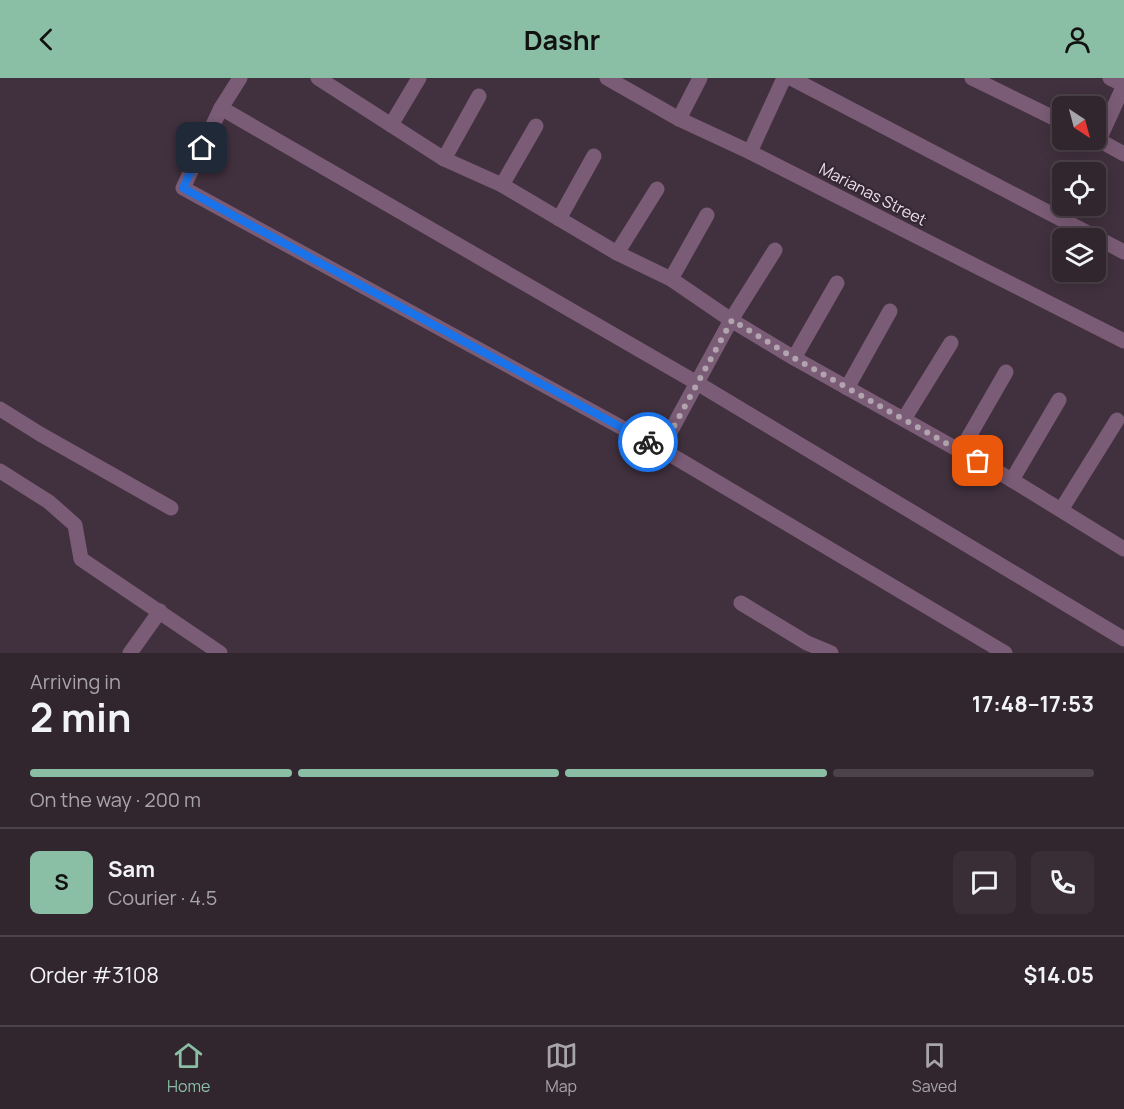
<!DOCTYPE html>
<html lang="en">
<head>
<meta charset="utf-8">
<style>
  :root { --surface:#31252e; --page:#392d36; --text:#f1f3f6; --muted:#a8a5aa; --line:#4c424a; --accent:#8abfa5 }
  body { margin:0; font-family:Manrope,sans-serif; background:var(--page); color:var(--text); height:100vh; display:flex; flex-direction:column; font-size:22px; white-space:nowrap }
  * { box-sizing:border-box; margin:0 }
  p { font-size:20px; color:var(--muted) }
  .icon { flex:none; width:33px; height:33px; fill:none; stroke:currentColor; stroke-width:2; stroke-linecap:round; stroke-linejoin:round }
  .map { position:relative; height:575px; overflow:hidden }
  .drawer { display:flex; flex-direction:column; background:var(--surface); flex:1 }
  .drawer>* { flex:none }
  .needle { width:39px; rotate:144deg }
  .buttons { position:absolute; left:1052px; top:18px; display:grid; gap:12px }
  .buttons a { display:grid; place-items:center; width:54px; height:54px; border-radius:9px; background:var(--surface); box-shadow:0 3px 15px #0003,0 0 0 2px var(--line); font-size:30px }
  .pin { position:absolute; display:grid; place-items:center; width:51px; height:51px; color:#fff; margin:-26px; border-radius:12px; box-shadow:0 3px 9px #0006 }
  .courier { position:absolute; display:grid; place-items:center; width:60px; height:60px; margin:-30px; border:4px solid #1a73e8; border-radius:50%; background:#fff; color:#222; box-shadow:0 2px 8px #0007 }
  .summary em { font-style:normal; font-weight:700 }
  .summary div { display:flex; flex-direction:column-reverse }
  .summary { display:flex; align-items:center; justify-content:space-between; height:102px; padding:0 30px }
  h1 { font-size:39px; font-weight:700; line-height:45px }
  .bar { display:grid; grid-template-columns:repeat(4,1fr); gap:9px 6px; align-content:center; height:72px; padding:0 30px }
  .bar i { height:8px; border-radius:4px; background:var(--line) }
  .bar .on { background:var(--accent) }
  .bar p { grid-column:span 4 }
  .line { display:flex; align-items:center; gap:15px; padding:0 30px; border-top:2px solid var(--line) }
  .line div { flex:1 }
  .round { display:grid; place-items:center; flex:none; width:63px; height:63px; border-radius:9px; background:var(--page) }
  header { display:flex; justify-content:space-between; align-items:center; height:78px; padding:0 30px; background:var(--accent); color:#111; font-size:27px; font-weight:700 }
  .dock { display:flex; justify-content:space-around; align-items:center; height:84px; border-top:2px solid var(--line); background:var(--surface); font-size:16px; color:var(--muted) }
  .dock a { display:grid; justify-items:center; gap:3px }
  .dock .on { color:var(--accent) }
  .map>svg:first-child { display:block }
</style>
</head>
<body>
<header><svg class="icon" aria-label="back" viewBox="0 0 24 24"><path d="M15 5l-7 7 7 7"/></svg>Dashr<svg class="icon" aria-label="person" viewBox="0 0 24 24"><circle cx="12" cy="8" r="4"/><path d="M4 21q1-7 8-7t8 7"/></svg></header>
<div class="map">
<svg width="1124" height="575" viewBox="0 0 1124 575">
  <rect width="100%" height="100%" fill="#41313e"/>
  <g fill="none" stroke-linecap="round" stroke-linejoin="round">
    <g stroke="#7b5c76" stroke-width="15">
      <polyline points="240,0 221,30 183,110 661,371 1005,575"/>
      <polyline points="318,0 444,81 502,107 617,175 671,201 731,242 794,280 1012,402 1124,471"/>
      <polyline points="607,0 679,41 750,74 1124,263"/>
      <polyline points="791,0 1124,174"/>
      <polyline points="972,0 1062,44"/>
      <polyline points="1110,0 1124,7"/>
      <polyline points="221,30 697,305 1124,561"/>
      <polyline points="679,41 700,0"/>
      <polyline points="391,47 419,0"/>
      <polyline points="1095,60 1124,76"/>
      <polyline points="1099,62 1124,7"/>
      <polyline points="750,74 784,0"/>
      <polyline points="444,81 479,18"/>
      <polyline points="502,107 536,48"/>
      <polyline points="559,141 594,78"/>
      <polyline points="617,175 657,111"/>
      <polyline points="671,201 707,137"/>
      <polyline points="794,280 837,205"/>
      <polyline points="847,310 890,233"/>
      <polyline points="0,331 40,356 171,430"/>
      <polyline points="904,341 951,265"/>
      <polyline points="661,371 731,242 775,172"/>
      <polyline points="960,374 1006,294"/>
      <polyline points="0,393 49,424 75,447 81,481 220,575"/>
      <polyline points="1012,402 1059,322"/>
      <polyline points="1061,432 1117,342"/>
      <polyline points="741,525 807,565 831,575"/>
      <polyline points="130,575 160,533"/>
    </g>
  </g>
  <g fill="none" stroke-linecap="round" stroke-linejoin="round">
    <polyline stroke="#b1a4ae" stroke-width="6" stroke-dasharray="0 10.8" points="648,364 661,372 732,242 794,280 978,383"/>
    <polyline stroke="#1a73e8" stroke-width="8" points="202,70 183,110 648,364"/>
  </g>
  <g text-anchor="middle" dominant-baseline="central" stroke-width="4.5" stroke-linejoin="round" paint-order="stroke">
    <g font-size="16" fill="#ede2eb" stroke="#362734">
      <text transform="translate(873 116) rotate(27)">Marianas Street</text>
    </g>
  </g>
</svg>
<div class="buttons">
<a><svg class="needle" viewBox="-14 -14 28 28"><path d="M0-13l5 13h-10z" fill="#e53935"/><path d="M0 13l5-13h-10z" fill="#a8a5aa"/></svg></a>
<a><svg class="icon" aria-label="locate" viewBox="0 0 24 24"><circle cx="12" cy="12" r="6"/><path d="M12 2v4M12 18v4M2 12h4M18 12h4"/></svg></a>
<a><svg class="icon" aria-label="layers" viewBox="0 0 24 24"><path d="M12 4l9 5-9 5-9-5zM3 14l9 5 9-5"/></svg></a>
</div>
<div class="pin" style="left:978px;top:383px;background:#ea580c"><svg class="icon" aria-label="bag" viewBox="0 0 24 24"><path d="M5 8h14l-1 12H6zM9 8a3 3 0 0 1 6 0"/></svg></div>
<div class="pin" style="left:202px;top:70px;background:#1f2937"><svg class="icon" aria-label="home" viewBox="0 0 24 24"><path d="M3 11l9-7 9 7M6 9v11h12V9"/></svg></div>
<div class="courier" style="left:648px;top:364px"><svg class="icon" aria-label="bike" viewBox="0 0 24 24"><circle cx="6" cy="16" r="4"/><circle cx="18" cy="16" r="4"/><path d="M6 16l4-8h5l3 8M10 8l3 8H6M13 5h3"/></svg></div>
</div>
<section class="drawer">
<div class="summary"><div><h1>2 min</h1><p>Arriving in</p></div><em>17:48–17:53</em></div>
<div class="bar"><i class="on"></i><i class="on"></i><i class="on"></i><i></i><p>On the way · 200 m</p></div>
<div class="line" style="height:108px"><b class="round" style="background:var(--accent);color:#111">S</b><div><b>Sam</b><p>Courier · 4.5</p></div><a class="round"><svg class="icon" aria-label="chat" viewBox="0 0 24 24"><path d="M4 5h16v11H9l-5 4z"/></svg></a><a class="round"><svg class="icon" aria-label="phone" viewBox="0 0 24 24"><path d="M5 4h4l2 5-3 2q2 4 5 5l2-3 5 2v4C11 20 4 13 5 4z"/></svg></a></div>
<div class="line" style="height:78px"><div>Order #3108</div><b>$14.05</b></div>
</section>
<nav class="dock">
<a class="on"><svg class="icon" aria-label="home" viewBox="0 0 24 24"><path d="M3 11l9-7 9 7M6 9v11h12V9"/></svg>Home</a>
<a><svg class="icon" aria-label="map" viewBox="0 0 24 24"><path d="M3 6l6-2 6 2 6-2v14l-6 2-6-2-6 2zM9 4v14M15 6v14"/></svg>Map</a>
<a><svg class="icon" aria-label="saved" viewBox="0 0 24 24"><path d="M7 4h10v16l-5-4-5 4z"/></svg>Saved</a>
</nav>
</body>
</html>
